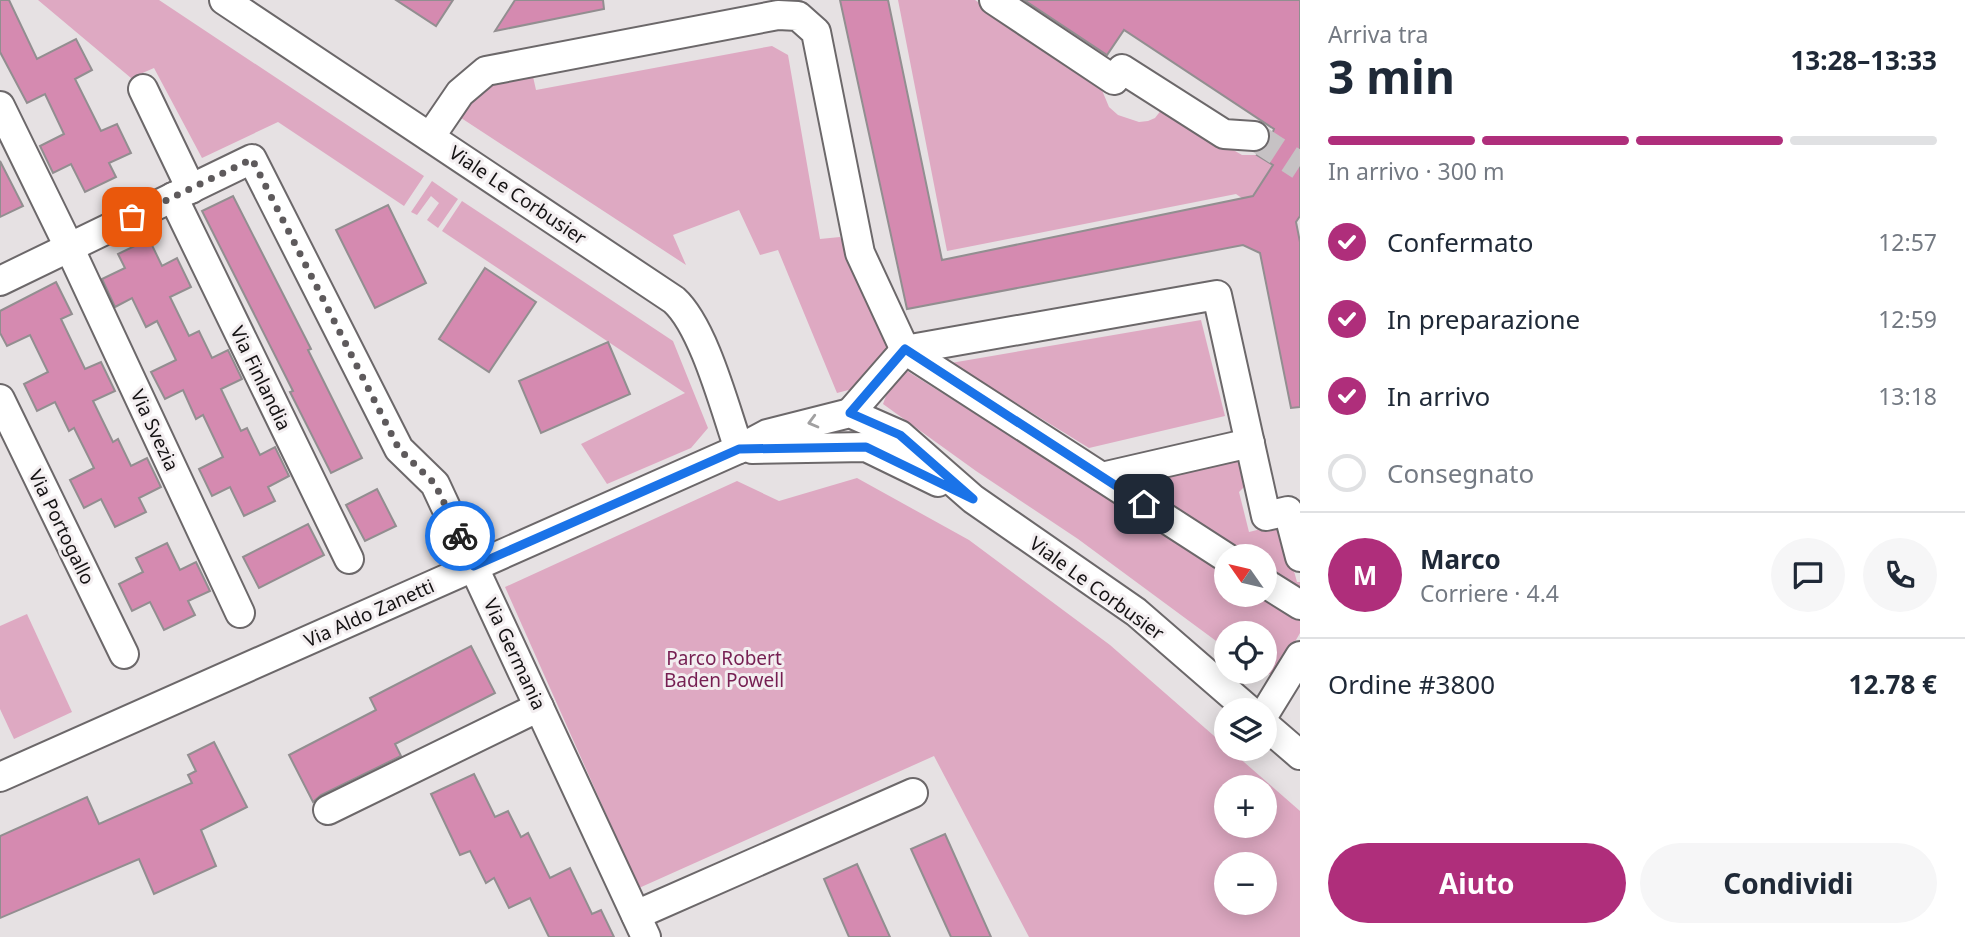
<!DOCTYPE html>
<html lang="it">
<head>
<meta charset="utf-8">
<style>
  :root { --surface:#fff; --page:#f6f6f7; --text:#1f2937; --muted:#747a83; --line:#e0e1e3; --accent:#af2e7b }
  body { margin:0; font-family:"Noto Sans",sans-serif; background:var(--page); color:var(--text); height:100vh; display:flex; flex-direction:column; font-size:26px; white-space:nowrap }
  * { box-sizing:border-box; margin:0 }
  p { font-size:23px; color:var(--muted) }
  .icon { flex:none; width:38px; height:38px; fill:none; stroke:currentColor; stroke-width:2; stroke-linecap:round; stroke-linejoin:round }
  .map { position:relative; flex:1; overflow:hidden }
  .sheet { display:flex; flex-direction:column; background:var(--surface); width:665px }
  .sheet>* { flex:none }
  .needle { width:46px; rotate:304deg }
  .tools { position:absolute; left:1214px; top:544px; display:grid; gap:14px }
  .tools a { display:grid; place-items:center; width:63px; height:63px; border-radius:50%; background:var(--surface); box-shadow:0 4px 18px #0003; font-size:35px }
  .pin { position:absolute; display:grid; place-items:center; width:60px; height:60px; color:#fff; margin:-30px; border-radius:14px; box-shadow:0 4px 10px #0006 }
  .courier { position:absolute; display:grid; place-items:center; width:70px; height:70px; margin:-35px; border:5px solid #1a73e8; border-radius:50%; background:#fff; color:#222; box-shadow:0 2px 9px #0007 }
  .summary em { font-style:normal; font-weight:700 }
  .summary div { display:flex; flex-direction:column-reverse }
  .summary { display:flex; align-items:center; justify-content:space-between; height:119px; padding:0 28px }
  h1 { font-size:46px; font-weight:700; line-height:52px }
  .bar { display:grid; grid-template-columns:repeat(4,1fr); gap:10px 7px; align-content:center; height:84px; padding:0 28px }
  .bar i { height:9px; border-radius:5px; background:var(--line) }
  .bar .active { background:var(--accent) }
  .bar p { grid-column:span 4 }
  .line { display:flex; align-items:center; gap:18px; padding:0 28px; border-top:2px solid var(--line) }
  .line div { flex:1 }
  .round { display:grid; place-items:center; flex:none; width:74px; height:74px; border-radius:37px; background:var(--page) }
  ol { padding:0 28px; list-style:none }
  li { display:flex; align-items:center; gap:21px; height:77px }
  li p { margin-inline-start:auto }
  li .icon { padding:7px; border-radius:50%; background:var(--accent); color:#fff; stroke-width:4 }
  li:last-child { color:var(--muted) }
  li i { width:38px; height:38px; border:4px solid var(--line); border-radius:50% }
  .cta { display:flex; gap:14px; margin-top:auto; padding:14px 28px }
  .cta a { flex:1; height:80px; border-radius:42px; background:var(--accent); color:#fff; font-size:28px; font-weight:700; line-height:80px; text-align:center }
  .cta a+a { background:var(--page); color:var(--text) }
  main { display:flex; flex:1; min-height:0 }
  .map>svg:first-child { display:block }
</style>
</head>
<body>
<main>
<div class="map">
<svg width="1300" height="937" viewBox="0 0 1300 937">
  <rect width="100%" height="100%" fill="#e6e1e3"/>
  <g fill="#dea9c2" fill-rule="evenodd">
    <polygon points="38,0 159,0 424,176 404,206 278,122 202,158 154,68 131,78"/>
    <polygon points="898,0 975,0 1099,83 1109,107 1118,115 1139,122 1148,121 1155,118 1162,109 1242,155 1257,155 1273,165 1249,203 1236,194 947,251"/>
    <polygon points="772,46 788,55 820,239 840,237 888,334 888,348 860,387 837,393 778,250 760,255 739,210 673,235 686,265 452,112 496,82 532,72 536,90"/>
    <polygon points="432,181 458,199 438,228 427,220 439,203 431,196 417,215 411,212"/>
    <polygon points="462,201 673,341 708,428 691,448 607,484 581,444 685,393 442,231"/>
    <polygon points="1201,320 1225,416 1089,448 951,363"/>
    <polygon points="907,371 1227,571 1227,595 1265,595 1300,617 1300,633 1277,673 1262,675 1258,672 1265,672 1265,634 1227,634 1227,649 1078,539 976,471 883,404 887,393"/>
    <polygon points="1242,455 1250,481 1239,492 1249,532 1281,524 1297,582 1300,582 1300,587 1265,566 1265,556 1251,556 1132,483"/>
    <path d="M857,478L969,540L1110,645L1300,811V937H1029L934,756L639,888L505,587L737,481L779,501ZM1227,788H1265V826H1227ZM1227,864H1265V903H1227Z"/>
    <polygon points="27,614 72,712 14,739 0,709 0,626"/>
  </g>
  <g fill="#d58ab0" stroke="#928e90" stroke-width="2">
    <polygon points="0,0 9,0 37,59 76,39 92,70 75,79 101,131 117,124 131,153 109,163 116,177 85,192 71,164 53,173 40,146 64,134 45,94 27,103 0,52"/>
    <polygon points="396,0 453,0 436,26"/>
    <polygon points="515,0 603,0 604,9 495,31"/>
    <polygon points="840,0 888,0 942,260 1253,196 1273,165 1257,155 1268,145 1274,129 1124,30 1107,55 1024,0 1300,0 1300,216 1296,222 1300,242 1300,407 1291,408 1260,253 1243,245 907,309"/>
    <polygon points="0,161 23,206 0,217"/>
    <polygon points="233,196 311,349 308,350 362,458 331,473 290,392 293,391 202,211"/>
    <polygon points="388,205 426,283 375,308 336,230"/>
    <polygon points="149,239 162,266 177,258 191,287 170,297 189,336 199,331 212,358 228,350 242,379 221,389 241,431 247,428 260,455 275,447 289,476 268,487 275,501 244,516 230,487 212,496 199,469 223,457 203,415 196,419 183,390 165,399 151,372 176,360 157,321 146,327 132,298 115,307 102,279 125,268 118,254"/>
    <polygon points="485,268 536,302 489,372 439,339"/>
    <polygon points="56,282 72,314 61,319 85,369 101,362 115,391 93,401 113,442 118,439 131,466 147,458 161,487 139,498 146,512 115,527 101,499 84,508 70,480 94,468 74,428 69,431 55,402 37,411 24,384 48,372 30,335 7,346 0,333 0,311"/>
    <polygon points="608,342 630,394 541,433 519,381"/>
    <polygon points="377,489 396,526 365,541 346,505"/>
    <polygon points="308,524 324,555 259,588 243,557"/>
    <polygon points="167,543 180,570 196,562 210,591 188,601 195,615 164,630 150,602 132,611 119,584 143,572 136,558"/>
    <polygon points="471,646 495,693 395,744 401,756 321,795 313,802 289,755 376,710 370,698"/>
    <polygon points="214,742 247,807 201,830 216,866 154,894 139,859 0,918 0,836 87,797 99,824 192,783 188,775 196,771 188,755"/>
    <polygon points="474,774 495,817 508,811 521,837 528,833 550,878 570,868 592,914 601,910 614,937 549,937 530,898 509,908 494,878 486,883 470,851 460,855 431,794"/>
    <polygon points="945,834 991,937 951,937 911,849"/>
    <polygon points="857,864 890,937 849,937 824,879"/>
  </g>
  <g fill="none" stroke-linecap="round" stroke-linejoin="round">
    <polyline stroke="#c6c2c4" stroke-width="28" stroke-dasharray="28 14" stroke-linecap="butt" points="1254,136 1300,166"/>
    <defs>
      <g id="minor">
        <path d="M224,0L674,300C704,327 725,409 739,449"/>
        <polyline points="994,0 1114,80 1122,69 1224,134 1254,136"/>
        <polyline points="143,89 191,189"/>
        <polyline points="0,106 69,247 240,613"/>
        <polyline points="430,137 460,93 486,71 778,15 798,16 816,32 860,253 905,350 1227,558"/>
        <polyline points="173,197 349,559"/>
        <polyline points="0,281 252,159 399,449 435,484 646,937"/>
        <polyline points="0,399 124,654"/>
        <polyline points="850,413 905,350 1217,295 1266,516 1288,511 1300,557"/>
        <polyline points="752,449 866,447 938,482"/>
        <polyline points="1102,477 1250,443"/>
        <polyline points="1265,583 1300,605"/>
        <polyline points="1265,713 1300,656"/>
        <polyline points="1265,725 1300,755"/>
        <polyline points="0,777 739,449 767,434 850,413 900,435 973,499 1136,612 1249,710"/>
        <polyline points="328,810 539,707"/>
        <polyline points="636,915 913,793"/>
      </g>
    </defs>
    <use href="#minor" stroke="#6c686a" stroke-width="32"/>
    <use href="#minor" stroke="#fff" stroke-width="28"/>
  </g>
  <defs><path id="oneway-chevron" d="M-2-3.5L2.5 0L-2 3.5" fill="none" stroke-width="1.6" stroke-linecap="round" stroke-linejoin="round" transform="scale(1.75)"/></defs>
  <use stroke="#a1a0a1" href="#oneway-chevron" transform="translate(813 422) rotate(165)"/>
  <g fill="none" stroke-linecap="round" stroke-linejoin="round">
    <polyline stroke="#5e5a5c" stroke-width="7" stroke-dasharray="0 12.6" points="132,217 252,159 399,449 435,484 460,536"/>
    <polyline stroke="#1a73e8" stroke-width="9" points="460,536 474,566 739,449 866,447 973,499 900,435 850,413 905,349 1144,504"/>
  </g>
  <g text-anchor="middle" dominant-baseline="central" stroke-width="6" stroke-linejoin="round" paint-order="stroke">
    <g font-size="19" fill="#141213" stroke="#f3eef0">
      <text transform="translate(518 195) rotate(34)">Viale Le Corbusier</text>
      <text transform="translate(261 378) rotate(64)">Via Finlandia</text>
      <text transform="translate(155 430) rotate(65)">Via Svezia</text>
      <text transform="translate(62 527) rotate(64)">Via Portogallo</text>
      <text transform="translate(1097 588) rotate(36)">Viale Le Corbusier</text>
      <text transform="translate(369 613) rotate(-24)">Via Aldo Zanetti</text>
      <text transform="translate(515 654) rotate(65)">Via Germania</text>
    </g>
    <g font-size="19" fill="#761f52" stroke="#f3eef0">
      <text x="724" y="658">Parco Robert<tspan x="724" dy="22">Baden Powell</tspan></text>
    </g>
  </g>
</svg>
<div class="tools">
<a><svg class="needle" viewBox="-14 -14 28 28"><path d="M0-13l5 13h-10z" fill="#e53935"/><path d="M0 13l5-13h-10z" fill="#747a83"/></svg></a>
<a><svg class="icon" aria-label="locate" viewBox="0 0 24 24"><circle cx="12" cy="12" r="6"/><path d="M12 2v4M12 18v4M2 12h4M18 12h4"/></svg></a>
<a><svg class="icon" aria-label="layers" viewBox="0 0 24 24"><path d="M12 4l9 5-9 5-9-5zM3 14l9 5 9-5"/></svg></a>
<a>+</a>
<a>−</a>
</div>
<div class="pin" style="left:132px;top:217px;background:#ea580c"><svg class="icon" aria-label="bag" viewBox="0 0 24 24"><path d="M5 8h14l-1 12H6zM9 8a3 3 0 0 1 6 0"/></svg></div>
<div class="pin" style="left:1144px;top:504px;background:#1f2937"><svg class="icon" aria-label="home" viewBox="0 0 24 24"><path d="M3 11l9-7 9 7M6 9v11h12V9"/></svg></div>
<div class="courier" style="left:460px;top:536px"><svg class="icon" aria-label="bike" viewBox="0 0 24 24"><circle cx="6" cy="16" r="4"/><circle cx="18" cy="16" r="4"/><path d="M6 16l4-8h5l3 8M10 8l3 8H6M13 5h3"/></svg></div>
</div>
<section class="sheet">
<div class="summary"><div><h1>3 min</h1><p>Arriva tra</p></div><em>13:28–13:33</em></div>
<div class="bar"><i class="active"></i><i class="active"></i><i class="active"></i><i></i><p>In arrivo · 300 m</p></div>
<ol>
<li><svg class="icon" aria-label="check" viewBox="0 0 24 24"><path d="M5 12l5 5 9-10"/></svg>Confermato<p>12:57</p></li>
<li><svg class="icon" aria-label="check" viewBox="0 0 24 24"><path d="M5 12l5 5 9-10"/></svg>In preparazione<p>12:59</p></li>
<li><svg class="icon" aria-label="check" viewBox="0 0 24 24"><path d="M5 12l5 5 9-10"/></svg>In arrivo<p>13:18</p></li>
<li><i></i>Consegnato</li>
</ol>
<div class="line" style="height:126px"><b class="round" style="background:var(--accent);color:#fff">M</b><div><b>Marco</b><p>Corriere · 4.4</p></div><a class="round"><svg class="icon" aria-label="chat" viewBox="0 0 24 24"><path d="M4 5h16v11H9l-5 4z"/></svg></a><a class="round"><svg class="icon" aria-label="phone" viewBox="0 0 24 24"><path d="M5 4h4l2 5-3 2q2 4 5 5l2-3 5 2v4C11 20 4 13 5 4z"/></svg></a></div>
<div class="line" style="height:91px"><div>Ordine #3800</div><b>12.78 €</b></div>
<div class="cta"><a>Aiuto</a><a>Condividi</a></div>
</section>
</main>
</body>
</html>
